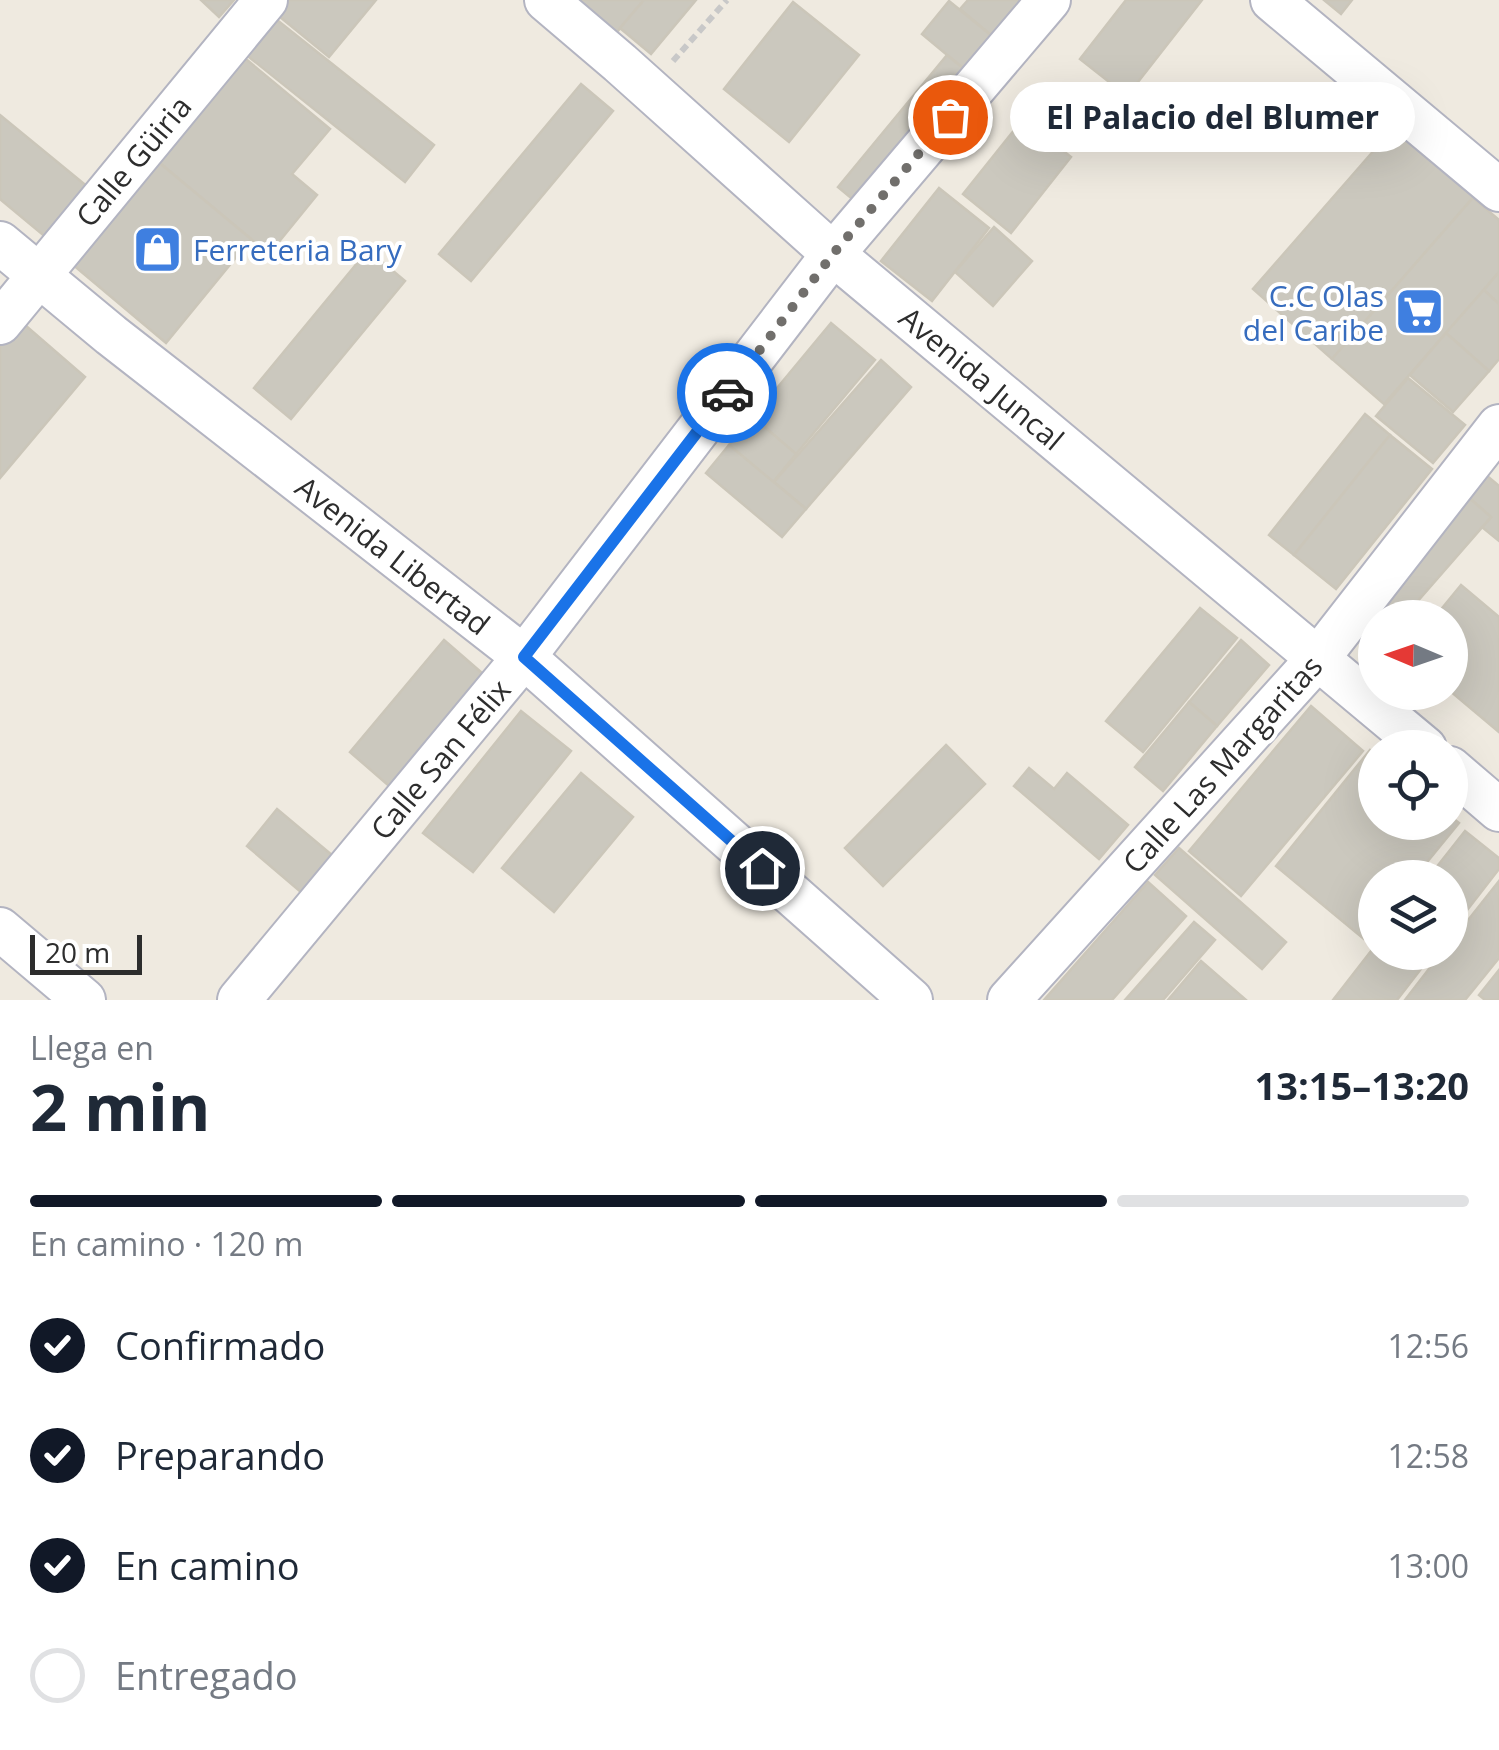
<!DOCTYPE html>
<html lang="es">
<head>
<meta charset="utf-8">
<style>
  :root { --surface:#fff; --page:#f2f2f3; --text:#1f2937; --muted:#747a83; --line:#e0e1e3; --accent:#111827 }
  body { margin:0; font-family:"Open Sans",sans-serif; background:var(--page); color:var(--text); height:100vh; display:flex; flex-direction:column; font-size:38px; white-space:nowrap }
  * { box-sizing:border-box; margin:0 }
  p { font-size:32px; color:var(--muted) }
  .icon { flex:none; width:55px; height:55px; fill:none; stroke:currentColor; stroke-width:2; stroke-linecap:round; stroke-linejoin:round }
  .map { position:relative; height:1000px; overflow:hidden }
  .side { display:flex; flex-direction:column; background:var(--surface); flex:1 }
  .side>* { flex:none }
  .needle { width:65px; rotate:272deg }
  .buttons { position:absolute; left:1358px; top:600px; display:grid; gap:20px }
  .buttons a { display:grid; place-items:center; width:110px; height:110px; border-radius:50%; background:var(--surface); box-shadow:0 10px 40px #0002; font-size:50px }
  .scale { position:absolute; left:30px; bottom:25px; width:112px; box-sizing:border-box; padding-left:10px; border:5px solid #2d2d2d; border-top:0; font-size:28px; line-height:35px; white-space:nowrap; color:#2d2d2d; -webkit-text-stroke:8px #fff; paint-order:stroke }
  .pin { position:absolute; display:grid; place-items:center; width:85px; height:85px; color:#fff; margin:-42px; border:5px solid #fff; border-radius:50%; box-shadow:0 2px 10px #0007 }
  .courier { position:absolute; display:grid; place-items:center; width:100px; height:100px; margin:-50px; border:8px solid #1a73e8; border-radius:50%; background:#fff; color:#222; box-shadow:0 2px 12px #0007 }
  .bubble { position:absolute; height:70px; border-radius:35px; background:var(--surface); box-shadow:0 10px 40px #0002; font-size:32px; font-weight:700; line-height:70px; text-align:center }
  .headline em { font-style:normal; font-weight:700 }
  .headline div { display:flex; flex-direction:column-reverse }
  .headline { display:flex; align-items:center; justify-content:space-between; height:170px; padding:0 30px }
  h1 { font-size:65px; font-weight:700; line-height:75px }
  .bar { display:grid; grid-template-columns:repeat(4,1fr); gap:15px 10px; align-content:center; height:120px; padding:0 30px }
  .bar i { height:12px; border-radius:8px; background:var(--line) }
  .bar .selected { background:var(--accent) }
  .bar p { grid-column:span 4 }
  ol { padding:0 30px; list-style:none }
  li { display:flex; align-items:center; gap:30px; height:110px }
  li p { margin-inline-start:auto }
  li .icon { padding:10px; border-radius:50%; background:var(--accent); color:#fff; stroke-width:4 }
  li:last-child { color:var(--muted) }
  li i { width:55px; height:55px; border:5px solid var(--line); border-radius:50% }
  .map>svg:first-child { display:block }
</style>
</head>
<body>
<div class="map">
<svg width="1499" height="1000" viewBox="0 0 1499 1000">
  <rect width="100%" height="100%" fill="#efeae0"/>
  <g fill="#cbc8be" stroke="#cbc6b9" stroke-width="2.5">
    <polygon points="201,0 234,0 219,17"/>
    <polygon points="284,0 376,0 329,57 274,12"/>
    <polygon points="578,0 644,0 617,32"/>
    <polygon points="644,0 696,0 651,54 620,28"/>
    <polygon points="968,0 1031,0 998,41 960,9"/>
    <polygon points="1126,0 1202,0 1127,96 1080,59"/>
    <polygon points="1324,0 1352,0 1341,14"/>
    <polygon points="949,1 998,41 970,74 922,34"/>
    <polygon points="793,2 859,55 789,142 724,89"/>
    <polygon points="272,16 434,145 405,182 244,53"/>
    <polygon points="235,50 330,129 292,174 317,195 269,254 150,155"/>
    <polygon points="947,55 970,74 862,207 838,187"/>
    <polygon points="581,84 613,111 471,281 439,254"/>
    <polygon points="0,115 89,188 48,239 0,199"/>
    <polygon points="1023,119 1071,157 1011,233 963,194"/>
    <polygon points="1397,124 1476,194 1332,359 1253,289"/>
    <polygon points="150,155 251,239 166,343 65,258"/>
    <polygon points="939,188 989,228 932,301 881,261"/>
    <polygon points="1473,198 1499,220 1499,272 1384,404 1332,359"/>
    <polygon points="994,227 1032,261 993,306 955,272"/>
    <polygon points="368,250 405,281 291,419 254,388"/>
    <polygon points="1499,272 1499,304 1484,290"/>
    <polygon points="1484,290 1499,304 1499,359 1489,371 1446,333"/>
    <polygon points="18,319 85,377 0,478 0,341"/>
    <polygon points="831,323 875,360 796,454 753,417"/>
    <polygon points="1446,333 1489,371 1453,412 1410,375"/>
    <polygon points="881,360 911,387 806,509 774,482"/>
    <polygon points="1408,378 1465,425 1433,463 1376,416"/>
    <polygon points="1365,414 1390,435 1294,555 1269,535"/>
    <polygon points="753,417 796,454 773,482 729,445"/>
    <polygon points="1390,435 1432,469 1336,589 1294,555"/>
    <polygon points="729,445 806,509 782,537 706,473"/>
    <polygon points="1486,475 1499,486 1499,541 1482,527 1491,517 1467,496"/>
    <polygon points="1467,496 1491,517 1403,618 1387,618 1377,609"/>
    <polygon points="1461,585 1499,617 1499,732 1450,691 1450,618 1434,618"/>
    <polygon points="1200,608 1237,638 1143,752 1106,721"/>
    <polygon points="444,640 490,680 396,792 350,752"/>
    <polygon points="1241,640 1269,665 1217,726 1189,702"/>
    <polygon points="1189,702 1217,726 1163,791 1135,767"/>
    <polygon points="1311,706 1363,751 1241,896 1189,851"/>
    <polygon points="521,711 571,751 473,872 423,833"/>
    <polygon points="946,745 985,784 883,886 845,848"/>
    <polygon points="1370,750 1375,754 1375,822 1450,822 1450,816 1459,823 1414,878 1375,878 1375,926 1364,939 1276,866"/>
    <polygon points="1029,768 1054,789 1067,773 1128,825 1099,859 1014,786"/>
    <polygon points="581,773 633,817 554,912 502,868"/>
    <polygon points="277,809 333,856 302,893 247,846"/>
    <polygon points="1465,831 1499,858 1499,869 1450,932 1450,878 1428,878"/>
    <polygon points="1179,848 1286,942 1262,969 1155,875"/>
    <polygon points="1499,881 1499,958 1465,1000 1405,1000 1442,952 1450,952 1450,943"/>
    <polygon points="1148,882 1186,916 1112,1000 1044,1000"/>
    <polygon points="1194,922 1215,940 1163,1000 1125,1000"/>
    <polygon points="1375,946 1375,952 1434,952 1397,1000 1333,1000"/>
    <polygon points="1201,961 1246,1000 1168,1000"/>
    <polygon points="1499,970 1499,1000 1485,1000 1479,995"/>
  </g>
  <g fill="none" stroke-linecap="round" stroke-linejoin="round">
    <defs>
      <g id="street">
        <polyline points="546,0 620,63 833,254 1425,748"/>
        <polyline points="1272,0 1499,190"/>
        <polyline points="0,243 111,335 524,657 911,1000"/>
        <polyline points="0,323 266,0"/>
        <polyline points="1450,768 1499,810"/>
        <polyline points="0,929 84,1000"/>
        <polyline points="239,1000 524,657 833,254 1049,0"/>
        <polyline points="1009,1000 1319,657 1499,426"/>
      </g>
    </defs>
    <use href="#street" stroke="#b3b4c1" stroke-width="46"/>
    <polyline stroke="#c8c8c8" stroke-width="6" stroke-dasharray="8 5" stroke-linecap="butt" points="673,61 727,0"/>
    <use href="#street" stroke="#fff" stroke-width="42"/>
  </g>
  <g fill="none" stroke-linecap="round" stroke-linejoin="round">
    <polyline stroke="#716f6c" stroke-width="10" stroke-dasharray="0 18" points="727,393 833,254 950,117"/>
    <polyline stroke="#1a73e8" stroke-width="12" points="727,393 524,657 762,868"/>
  </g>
  <defs>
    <symbol id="shop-square" viewBox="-11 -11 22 22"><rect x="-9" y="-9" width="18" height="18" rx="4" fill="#3f7fe0" stroke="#fff"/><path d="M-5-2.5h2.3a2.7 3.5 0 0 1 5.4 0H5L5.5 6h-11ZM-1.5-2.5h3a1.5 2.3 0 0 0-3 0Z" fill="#fff"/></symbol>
    <symbol id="supermarket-square" viewBox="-11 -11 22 22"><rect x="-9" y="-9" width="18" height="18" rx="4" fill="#3f7fe0" stroke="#fff"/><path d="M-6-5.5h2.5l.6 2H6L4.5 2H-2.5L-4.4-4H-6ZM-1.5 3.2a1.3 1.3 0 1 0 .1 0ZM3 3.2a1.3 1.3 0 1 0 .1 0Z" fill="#fff"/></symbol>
  </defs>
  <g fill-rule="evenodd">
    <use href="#shop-square" x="130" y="222" width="55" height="55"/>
    <use href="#supermarket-square" x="1392" y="284" width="55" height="55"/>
  </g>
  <g text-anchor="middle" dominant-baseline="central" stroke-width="8" stroke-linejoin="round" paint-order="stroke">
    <g font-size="30" fill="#2d2d2d" stroke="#fff">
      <text transform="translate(133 161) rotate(-50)">Calle Güiria</text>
      <text transform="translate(982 378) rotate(40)">Avenida Juncal</text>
      <text transform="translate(393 555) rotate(38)">Avenida Libertad</text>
      <text transform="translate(440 759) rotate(-50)">Calle San Félix</text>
      <text transform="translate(1222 764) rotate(-48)">Calle Las Margaritas</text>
    </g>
    <g font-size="30" fill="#366cbe" stroke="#fff" text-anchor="start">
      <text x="193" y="249">Ferreteria Bary</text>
      <text x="1384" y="295" text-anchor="end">C.C Olas<tspan x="1384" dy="34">del Caribe</tspan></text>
    </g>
  </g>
</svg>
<div class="buttons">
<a><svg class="needle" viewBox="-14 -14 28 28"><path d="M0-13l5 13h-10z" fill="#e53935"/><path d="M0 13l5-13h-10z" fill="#747a83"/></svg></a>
<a><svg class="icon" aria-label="locate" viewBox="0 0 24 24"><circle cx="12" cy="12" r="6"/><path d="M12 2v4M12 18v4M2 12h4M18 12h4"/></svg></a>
<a><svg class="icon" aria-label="layers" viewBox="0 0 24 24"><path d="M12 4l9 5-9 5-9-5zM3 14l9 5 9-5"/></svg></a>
</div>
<div class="scale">20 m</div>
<div class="pin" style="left:950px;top:117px;background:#ea580c"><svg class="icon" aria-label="bag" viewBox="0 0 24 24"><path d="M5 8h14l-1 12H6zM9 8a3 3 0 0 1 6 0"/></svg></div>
<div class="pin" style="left:762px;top:868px;background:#1f2937"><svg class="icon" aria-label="home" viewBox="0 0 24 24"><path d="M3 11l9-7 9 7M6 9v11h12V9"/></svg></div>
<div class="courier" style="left:727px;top:393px"><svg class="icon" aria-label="car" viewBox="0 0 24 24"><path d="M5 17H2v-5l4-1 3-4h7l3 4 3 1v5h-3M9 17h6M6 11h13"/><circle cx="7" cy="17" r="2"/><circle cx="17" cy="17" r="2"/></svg></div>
<div class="bubble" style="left:1010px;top:82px;width:405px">El Palacio del Blumer</div>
</div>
<section class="side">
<div class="headline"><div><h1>2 min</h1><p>Llega en</p></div><em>13:15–13:20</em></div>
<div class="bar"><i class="selected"></i><i class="selected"></i><i class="selected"></i><i></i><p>En camino · 120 m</p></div>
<ol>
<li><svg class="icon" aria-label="check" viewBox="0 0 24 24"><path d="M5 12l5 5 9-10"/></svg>Confirmado<p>12:56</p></li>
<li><svg class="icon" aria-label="check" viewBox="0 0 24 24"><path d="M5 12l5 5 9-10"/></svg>Preparando<p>12:58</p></li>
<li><svg class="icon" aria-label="check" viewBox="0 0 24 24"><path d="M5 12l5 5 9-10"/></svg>En camino<p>13:00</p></li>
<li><i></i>Entregado</li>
</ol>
</section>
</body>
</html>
